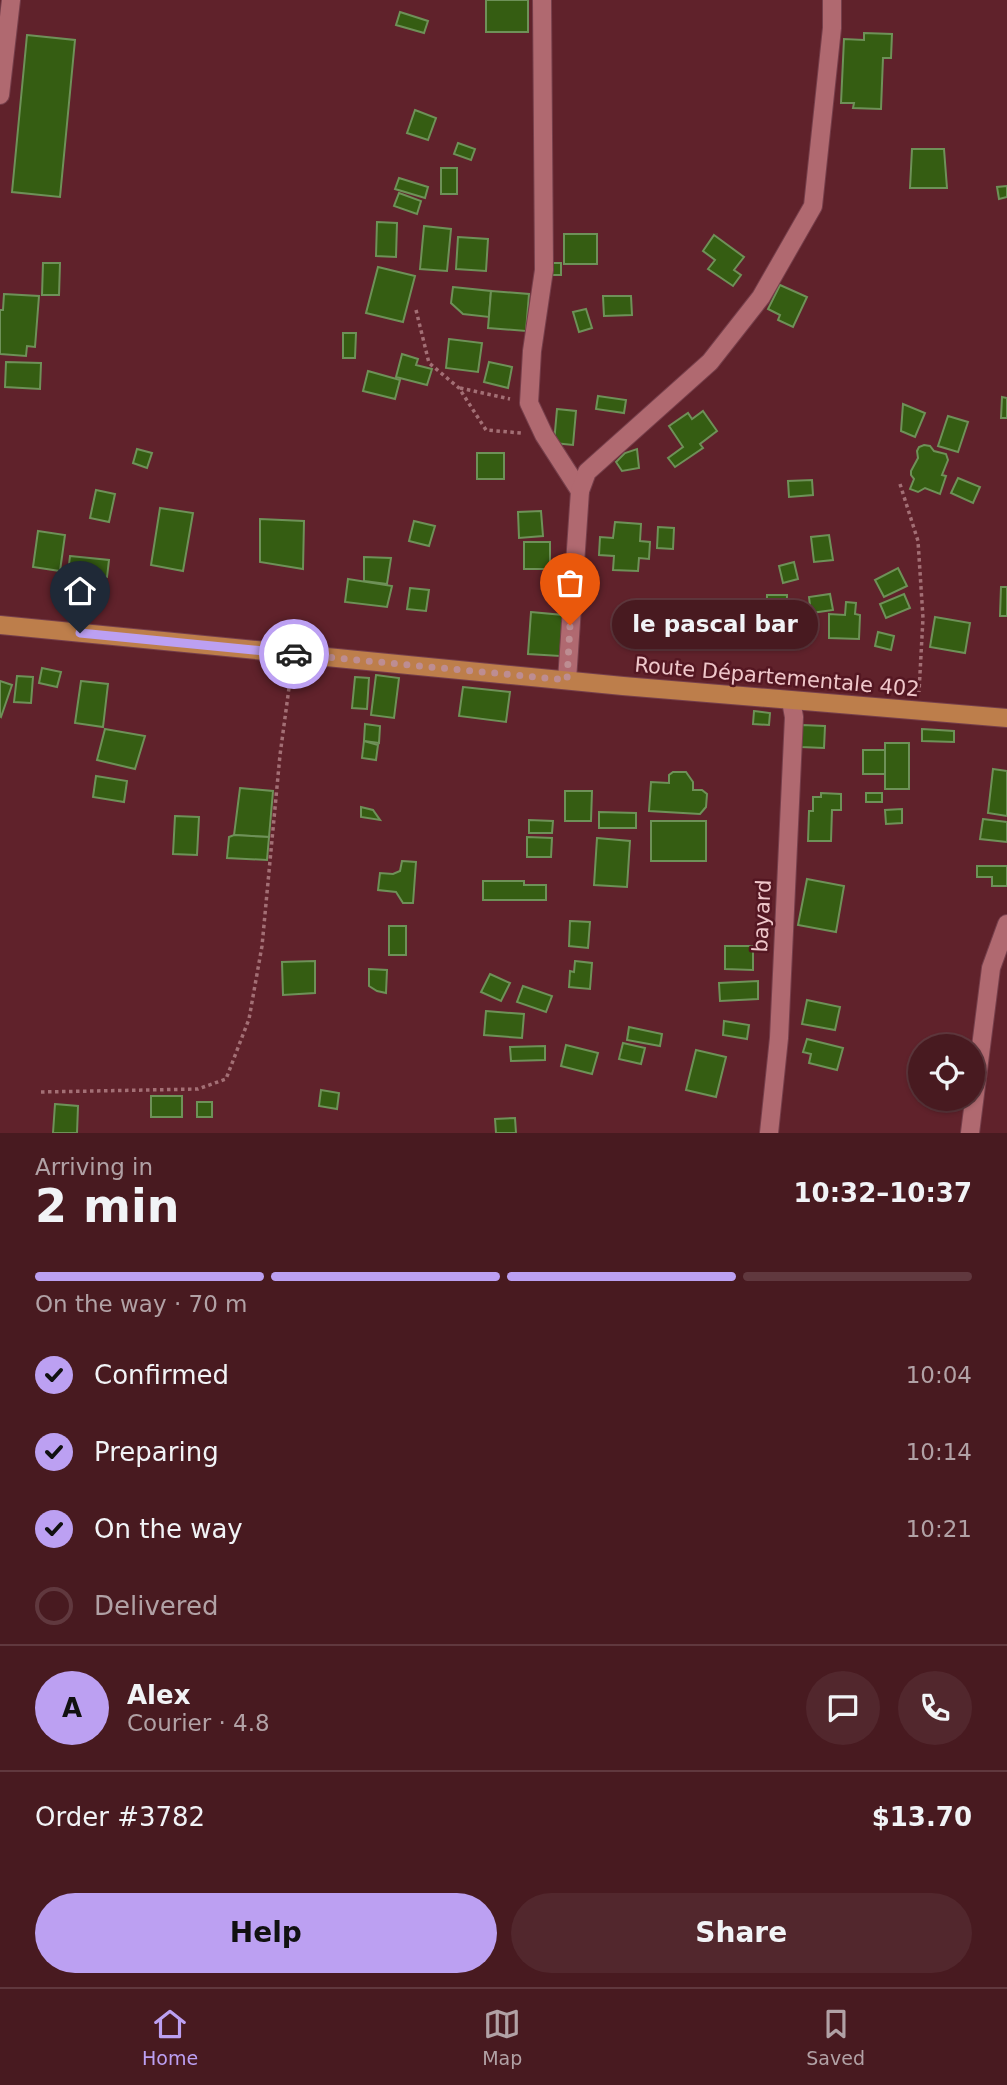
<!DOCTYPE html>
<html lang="en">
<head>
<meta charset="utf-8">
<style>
  :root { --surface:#481a20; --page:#52272d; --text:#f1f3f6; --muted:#b1a1a5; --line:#60383e; --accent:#bca0f2 }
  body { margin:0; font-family:"DejaVu Sans",sans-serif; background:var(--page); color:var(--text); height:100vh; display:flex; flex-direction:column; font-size:26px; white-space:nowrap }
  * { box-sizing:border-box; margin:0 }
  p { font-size:23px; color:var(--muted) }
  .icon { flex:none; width:38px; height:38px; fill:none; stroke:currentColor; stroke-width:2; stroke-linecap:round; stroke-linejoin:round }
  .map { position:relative; height:1133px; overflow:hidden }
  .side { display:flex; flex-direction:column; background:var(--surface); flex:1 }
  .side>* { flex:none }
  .fabs { position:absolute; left:908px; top:1034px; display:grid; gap:14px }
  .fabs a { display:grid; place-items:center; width:77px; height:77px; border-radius:50%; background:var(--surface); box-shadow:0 2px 5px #0004,0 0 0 2px var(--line); font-size:35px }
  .pin { position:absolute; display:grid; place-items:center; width:60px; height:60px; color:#fff; margin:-72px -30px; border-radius:50% 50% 50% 0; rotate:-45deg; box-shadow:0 0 7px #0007 }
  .pin .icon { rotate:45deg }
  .courier { position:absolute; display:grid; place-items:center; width:70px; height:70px; margin:-35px; border:5px solid #bca0f2; border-radius:50%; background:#fff; color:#222; box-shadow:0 2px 9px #0007 }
  .bubble { position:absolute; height:49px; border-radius:24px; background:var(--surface); box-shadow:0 2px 5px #0004,0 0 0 2px var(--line); font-size:23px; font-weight:600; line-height:49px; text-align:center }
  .head em { font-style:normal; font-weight:600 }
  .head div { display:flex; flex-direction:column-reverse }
  .head { display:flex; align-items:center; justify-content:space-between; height:119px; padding:0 35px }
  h1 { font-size:46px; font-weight:600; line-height:52px }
  .bar { display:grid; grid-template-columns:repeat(4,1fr); gap:10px 7px; align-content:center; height:84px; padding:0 35px }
  .bar i { height:9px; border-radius:5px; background:var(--line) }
  .bar .current { background:var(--accent) }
  .bar p { grid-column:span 4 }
  .line { display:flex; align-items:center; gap:18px; padding:0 35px; border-top:2px solid var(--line) }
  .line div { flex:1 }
  .round { display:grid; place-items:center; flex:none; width:74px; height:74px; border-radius:37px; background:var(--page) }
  ol { padding:0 35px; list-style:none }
  li { display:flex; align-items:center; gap:21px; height:77px }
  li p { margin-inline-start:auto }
  li .icon { padding:7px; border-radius:50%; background:var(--accent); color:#111; stroke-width:4 }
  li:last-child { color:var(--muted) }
  li i { width:38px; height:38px; border:4px solid var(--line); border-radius:50% }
  .button { display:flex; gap:14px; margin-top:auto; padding:14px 35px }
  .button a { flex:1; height:80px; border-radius:42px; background:var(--accent); color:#111; font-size:28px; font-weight:600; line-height:80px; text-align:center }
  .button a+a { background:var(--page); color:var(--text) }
  .tabs { display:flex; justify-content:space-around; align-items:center; height:98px; border-top:2px solid var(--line); background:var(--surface); font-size:19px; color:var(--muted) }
  .tabs a { display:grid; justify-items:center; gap:4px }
  .tabs .current { color:var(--accent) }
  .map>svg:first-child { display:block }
</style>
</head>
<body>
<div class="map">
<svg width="1007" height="1133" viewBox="0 0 1007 1133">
  <rect width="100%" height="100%" fill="#60222b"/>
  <g fill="#355d12" stroke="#6e9158" stroke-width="2">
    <rect x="486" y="0" width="42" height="32"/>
    <polygon points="400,12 428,21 424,33 396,25"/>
    <polygon points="864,33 892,34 891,58 883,58 881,109 853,108 854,103 841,103 844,39 864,40"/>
    <polygon points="27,35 75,40 60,197 12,192"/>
    <polygon points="415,110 436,118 428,140 407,133"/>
    <polygon points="458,143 475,149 471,160 454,154"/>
    <polygon points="912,149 944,149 947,188 910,188"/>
    <rect x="441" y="168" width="16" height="26"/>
    <polygon points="399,178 428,187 425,198 395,189"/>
    <polygon points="1007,186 1007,197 999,199 997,187"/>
    <polygon points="399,193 421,201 417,214 394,206"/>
    <polygon points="377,222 397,223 396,257 376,256"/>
    <polygon points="424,226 451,229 447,271 420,269"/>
    <rect x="564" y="234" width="33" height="30"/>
    <polygon points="714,235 744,257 734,270 741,275 733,286 708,269 715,260 703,251"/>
    <polygon points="458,237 488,239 486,271 456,269"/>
    <polygon points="43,263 60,263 59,295 42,295"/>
    <rect x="547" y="263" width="14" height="12"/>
    <polygon points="378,267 415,276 403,322 366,313"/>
    <polygon points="780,285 807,297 793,327 778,320 780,315 768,309"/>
    <polygon points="453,287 491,291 489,317 463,314 451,303"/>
    <polygon points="491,291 529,294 526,331 488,328"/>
    <polygon points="4,294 39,296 35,347 27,346 26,356 0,354 0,310 3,310"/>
    <polygon points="603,296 631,296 632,315 604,316"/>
    <polygon points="586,309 592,328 579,332 573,312"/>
    <polygon points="343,333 356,333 355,358 343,358"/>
    <polygon points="449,339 482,343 478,372 446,368"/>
    <polygon points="402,354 418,359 416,365 432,369 427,385 396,377"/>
    <polygon points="6,362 41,363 40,389 5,387"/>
    <polygon points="489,362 512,367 508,388 484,382"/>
    <polygon points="368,371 400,380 395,399 363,391"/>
    <polygon points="598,396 626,400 624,413 596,409"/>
    <polygon points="1002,397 1007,398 1007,418 1001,418"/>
    <polygon points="903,404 925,413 915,437 901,431"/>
    <polygon points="557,409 576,411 573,445 554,443"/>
    <polygon points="703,411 717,431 700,444 703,448 675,467 668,458 683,447 669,426 688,413 692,419"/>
    <polygon points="948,416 968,422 958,452 938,446"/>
    <polygon points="924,445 930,446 934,451 946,454 948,460 942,475 946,476 940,494 925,488 918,492 910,489 914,479 911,475 911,471 918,458 917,451 919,447"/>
    <polygon points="137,449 152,453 147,468 133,463"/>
    <polygon points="637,449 639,468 622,471 616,462 625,453"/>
    <rect x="477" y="453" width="27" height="26"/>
    <polygon points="958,478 980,487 973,503 951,493"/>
    <polygon points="812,480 813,495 789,497 788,481"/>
    <polygon points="96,490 115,494 109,522 90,518"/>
    <polygon points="160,508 193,513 183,571 151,565"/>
    <polygon points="541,511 543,536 519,538 518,512"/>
    <polygon points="260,519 304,521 303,569 260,562"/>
    <polygon points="414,521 435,526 429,546 409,541"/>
    <polygon points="615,522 641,524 640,541 650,542 649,559 639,558 638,571 613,570 614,556 599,555 600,537 613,538"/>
    <polygon points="658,527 674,528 673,549 657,548"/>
    <polygon points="38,531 65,535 60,571 33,567"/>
    <polygon points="829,535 833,560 814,562 811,537"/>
    <rect x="524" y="542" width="26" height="27"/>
    <polygon points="70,556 109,560 107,577 68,573"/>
    <polygon points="364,557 391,558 387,584 364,581"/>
    <polygon points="794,562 798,579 783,583 779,566"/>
    <polygon points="898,568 907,586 884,597 875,580"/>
    <polygon points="348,579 392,586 387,607 345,602"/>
    <polygon points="1001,587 1007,587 1007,616 1000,616"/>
    <polygon points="410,588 429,590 426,611 407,609"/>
    <polygon points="830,594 833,610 811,613 809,597"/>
    <polygon points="904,594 910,608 886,618 880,604"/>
    <polygon points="767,595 787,595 786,642 766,642"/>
    <polygon points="846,602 856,603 855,614 860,615 859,639 829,638 829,614 845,615"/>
    <polygon points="531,612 563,615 560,656 528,654"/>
    <polygon points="935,617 970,623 965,653 930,647"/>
    <polygon points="878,632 894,636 891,650 875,646"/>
    <polygon points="42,668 61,672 57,687 39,683"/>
    <polygon points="376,675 399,678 394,718 371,715"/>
    <polygon points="17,676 33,677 31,703 14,702"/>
    <polygon points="355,677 369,678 367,709 352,708"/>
    <polygon points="0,681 12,685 1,717 0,716"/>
    <polygon points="81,681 108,684 103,727 75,723"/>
    <polygon points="463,687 510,692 506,722 459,716"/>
    <polygon points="754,711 770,713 769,725 753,724"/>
    <polygon points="365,724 380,726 379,743 364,741"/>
    <polygon points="802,725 825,726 824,748 801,747"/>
    <polygon points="105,729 145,736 135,769 97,760"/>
    <polygon points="922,729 954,731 954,742 922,741"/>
    <polygon points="364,741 378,745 376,760 362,758"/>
    <rect x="885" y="743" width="24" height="46"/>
    <rect x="863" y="750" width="22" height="24"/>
    <polygon points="993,769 1007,771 1007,816 988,813"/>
    <polygon points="673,772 686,772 693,782 693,790 702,790 707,794 706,807 700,814 649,811 651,782 669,783 669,775"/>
    <polygon points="96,776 127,781 124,802 93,797"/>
    <polygon points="240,788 273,791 269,837 234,835"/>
    <polygon points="565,791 592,791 591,821 565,821"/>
    <polygon points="821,793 841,794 841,810 832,810 831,841 808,841 809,811 813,811 813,797 821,797"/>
    <rect x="866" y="793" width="16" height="9"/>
    <polygon points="361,807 373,810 380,820 361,817"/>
    <polygon points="902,809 902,823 886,824 885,810"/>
    <polygon points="599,812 636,813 636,828 599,828"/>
    <polygon points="175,816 199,817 197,855 173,854"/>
    <polygon points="983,819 1007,822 1007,842 980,839"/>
    <polygon points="529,820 553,821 552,833 529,833"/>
    <rect x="651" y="821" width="55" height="40"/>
    <polygon points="234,835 269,837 267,860 227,858 229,837"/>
    <polygon points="527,837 552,838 551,857 527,857"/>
    <polygon points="597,838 630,841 627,887 594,885"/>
    <polygon points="402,861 416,862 413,903 403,903 396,892 378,890 380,873 393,874 400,871"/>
    <polygon points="977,866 1007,866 1007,886 992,886 992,877 977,877"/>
    <polygon points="807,879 844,886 836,932 798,925"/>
    <polygon points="483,881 524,881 524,885 546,885 546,900 483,900"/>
    <polygon points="570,921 590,922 588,948 569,946"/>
    <rect x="389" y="926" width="17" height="29"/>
    <polygon points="725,946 753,946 753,970 725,969"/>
    <polygon points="315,961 315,993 283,995 282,962"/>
    <polygon points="575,961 592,963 590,989 569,987 570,971 574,972"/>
    <polygon points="369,969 387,970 386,993 377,991 369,986"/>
    <polygon points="490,974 510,983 501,1001 481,992"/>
    <polygon points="758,981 758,999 720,1001 719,983"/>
    <polygon points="523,986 552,996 546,1012 517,1002"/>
    <polygon points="807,1000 840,1007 835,1030 802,1024"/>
    <polygon points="486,1011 524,1014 522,1038 484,1035"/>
    <polygon points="724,1021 749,1025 747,1039 723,1035"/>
    <polygon points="629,1027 662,1034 660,1046 627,1040"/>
    <polygon points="807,1039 843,1048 837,1070 809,1063 811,1054 803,1052"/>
    <polygon points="623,1043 645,1048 641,1064 619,1059"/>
    <polygon points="566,1045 598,1053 592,1074 561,1066"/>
    <polygon points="545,1046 545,1060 511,1061 510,1047"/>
    <polygon points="696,1050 726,1057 716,1097 686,1090"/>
    <polygon points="321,1090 339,1093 337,1109 319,1106"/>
    <rect x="151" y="1096" width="31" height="21"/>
    <rect x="197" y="1102" width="15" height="15"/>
    <polygon points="55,1104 78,1106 77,1133 53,1133"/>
    <polygon points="515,1118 516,1133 496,1133 495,1119"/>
  </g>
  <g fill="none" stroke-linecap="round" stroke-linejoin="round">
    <defs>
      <g id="minor">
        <polyline points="542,0 544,270 532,351 529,403 544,435 580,491"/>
        <polyline points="0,95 11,0"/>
        <polyline points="567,680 580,491 587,472 710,362 761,297 813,206 832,28 832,0"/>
        <polyline points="769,1133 779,1038 794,717 791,701"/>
        <polyline points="970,1133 991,968 1007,924"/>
      </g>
      <polyline id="major" points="0,625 623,686 1007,718"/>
    </defs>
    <use href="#minor" stroke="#763f4b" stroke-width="20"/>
    <use href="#major" stroke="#763f4b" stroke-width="20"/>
    <g stroke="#a36f75" stroke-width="3.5" stroke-dasharray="3.5 3.5" stroke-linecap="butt">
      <polyline points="416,310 429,363 459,388 486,430 521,433"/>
      <polyline points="460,388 510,399"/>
      <polyline points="900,484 918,541 923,618 919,692"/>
      <polyline points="41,1092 198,1089 226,1079 249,1019 262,946 280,755 291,673"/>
    </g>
    <use href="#minor" stroke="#b06970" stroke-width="18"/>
    <use href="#major" stroke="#bd7e4b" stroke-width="18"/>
  </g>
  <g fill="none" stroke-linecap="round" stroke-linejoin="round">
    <polyline stroke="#bd8d92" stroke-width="7" stroke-dasharray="0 12.6" points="294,654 567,680 570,625"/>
    <polyline stroke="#bca0f2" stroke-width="9" points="80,633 294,654"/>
  </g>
  <g text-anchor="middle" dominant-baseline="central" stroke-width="5" stroke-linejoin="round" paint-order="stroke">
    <g font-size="21" fill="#efc7ca" stroke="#541722">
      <text transform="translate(777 677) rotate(5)">Route Départementale 402</text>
      <text transform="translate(762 916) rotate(-87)">bayard</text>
    </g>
  </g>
</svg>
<div class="fabs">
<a><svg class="icon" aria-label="locate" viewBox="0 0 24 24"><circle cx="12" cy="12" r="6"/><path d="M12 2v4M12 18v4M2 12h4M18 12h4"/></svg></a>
</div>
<div class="pin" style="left:570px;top:625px;background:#ea580c"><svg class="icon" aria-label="bag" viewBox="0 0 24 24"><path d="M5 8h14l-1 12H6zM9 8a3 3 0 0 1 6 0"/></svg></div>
<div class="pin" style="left:80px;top:633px;background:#1f2937"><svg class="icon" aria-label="home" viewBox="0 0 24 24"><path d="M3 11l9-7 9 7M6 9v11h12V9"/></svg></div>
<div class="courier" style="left:294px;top:654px"><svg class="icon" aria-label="car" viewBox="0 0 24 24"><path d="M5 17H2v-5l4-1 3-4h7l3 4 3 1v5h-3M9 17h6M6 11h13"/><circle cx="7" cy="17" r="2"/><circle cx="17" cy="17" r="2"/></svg></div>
<div class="bubble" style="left:612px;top:600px;width:206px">le pascal bar</div>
</div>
<section class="side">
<div class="head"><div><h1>2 min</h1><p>Arriving in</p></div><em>10:32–10:37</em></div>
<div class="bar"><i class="current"></i><i class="current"></i><i class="current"></i><i></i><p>On the way · 70 m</p></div>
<ol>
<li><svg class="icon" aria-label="check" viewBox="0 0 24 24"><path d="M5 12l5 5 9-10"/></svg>Confirmed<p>10:04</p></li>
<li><svg class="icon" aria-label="check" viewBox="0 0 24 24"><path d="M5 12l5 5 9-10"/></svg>Preparing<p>10:14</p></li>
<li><svg class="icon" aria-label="check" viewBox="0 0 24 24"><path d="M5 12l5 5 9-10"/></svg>On the way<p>10:21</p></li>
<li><i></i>Delivered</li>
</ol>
<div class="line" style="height:126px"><b class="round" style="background:var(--accent);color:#111">A</b><div><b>Alex</b><p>Courier · 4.8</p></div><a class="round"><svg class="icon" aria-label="chat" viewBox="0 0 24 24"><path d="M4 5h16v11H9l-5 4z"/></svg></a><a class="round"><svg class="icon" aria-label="phone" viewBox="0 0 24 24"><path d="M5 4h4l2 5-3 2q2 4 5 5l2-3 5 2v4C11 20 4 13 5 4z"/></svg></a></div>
<div class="line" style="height:91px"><div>Order #3782</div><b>$13.70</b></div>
<div class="button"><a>Help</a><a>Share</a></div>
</section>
<nav class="tabs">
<a class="current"><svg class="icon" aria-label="home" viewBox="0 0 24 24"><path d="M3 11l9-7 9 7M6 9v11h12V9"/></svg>Home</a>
<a><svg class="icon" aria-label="map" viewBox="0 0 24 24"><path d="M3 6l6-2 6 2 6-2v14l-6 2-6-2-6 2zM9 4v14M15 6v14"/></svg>Map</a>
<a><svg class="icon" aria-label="saved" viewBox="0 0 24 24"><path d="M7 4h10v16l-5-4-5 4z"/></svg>Saved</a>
</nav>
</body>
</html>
